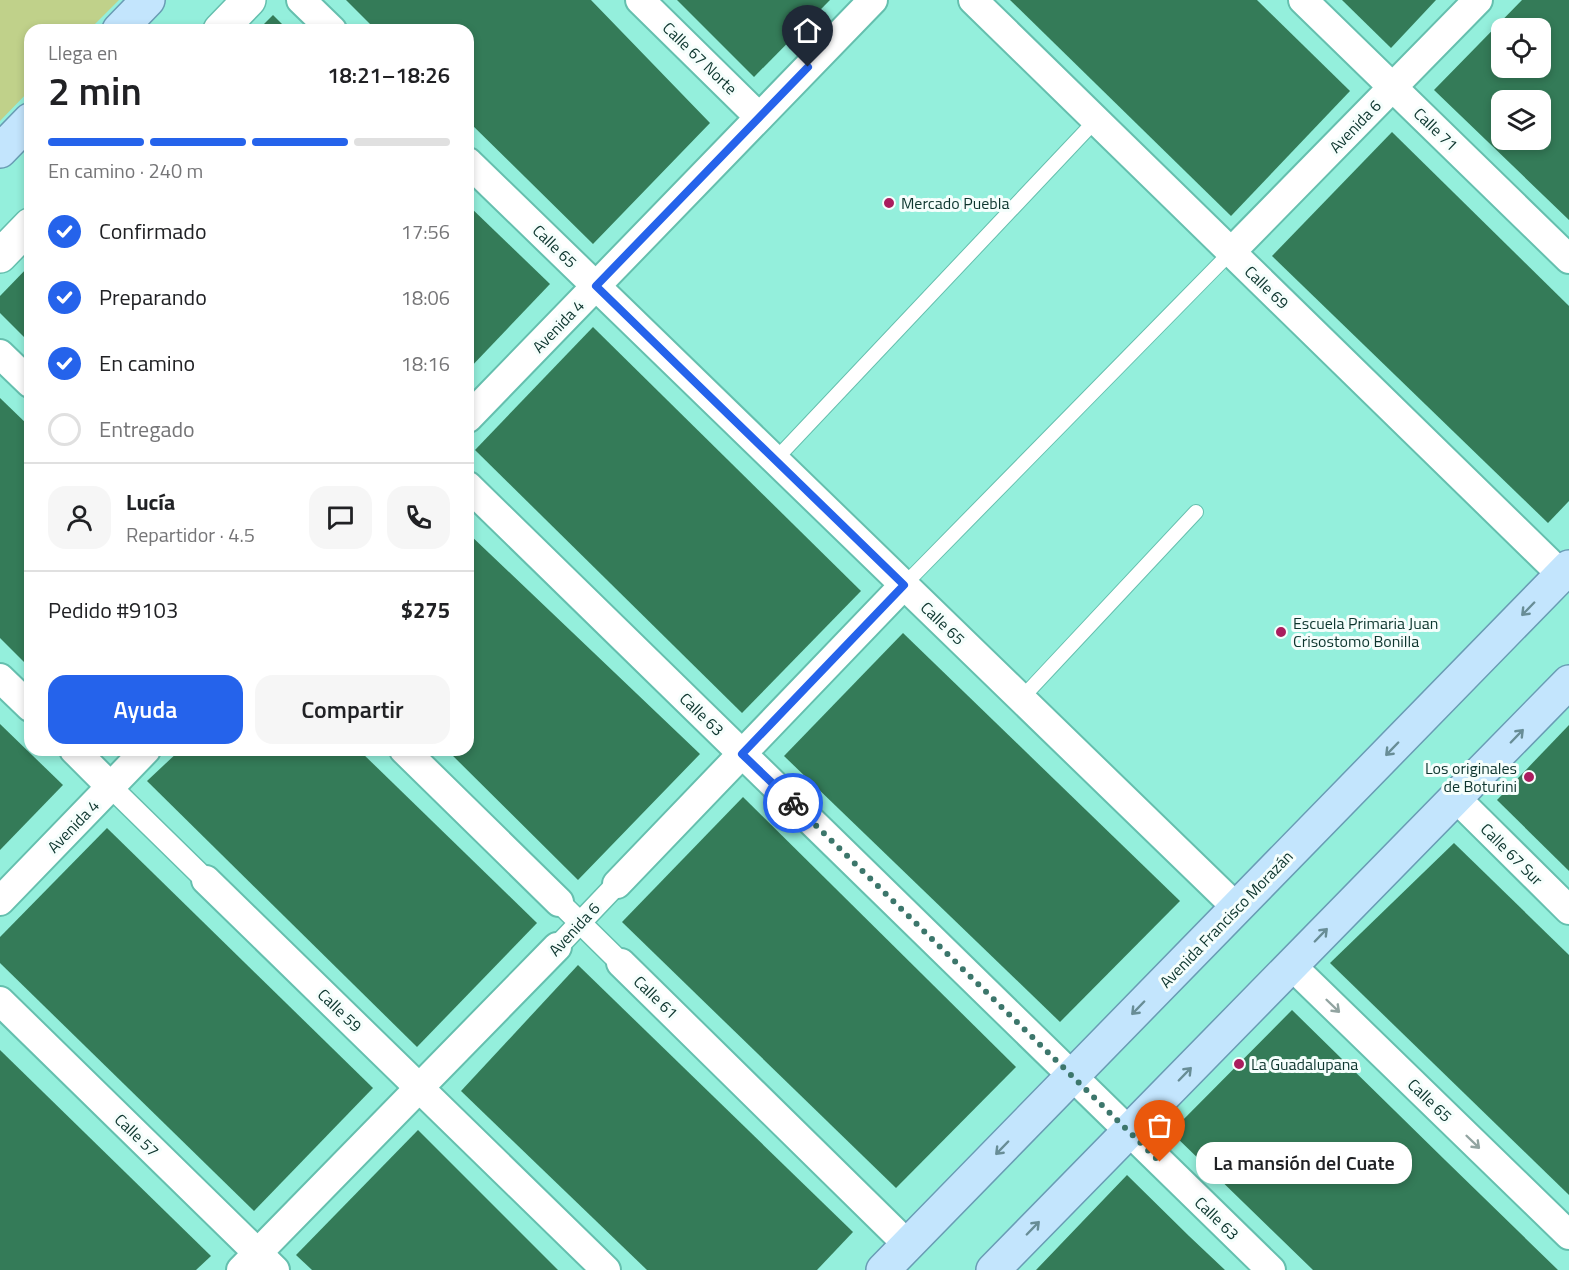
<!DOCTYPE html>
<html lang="es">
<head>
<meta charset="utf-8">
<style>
  :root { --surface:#fff; --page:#f6f6f6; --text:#202124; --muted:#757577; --line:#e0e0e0; --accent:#2563eb }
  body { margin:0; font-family:"Titillium Web",sans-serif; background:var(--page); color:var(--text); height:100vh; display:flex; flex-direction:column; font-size:22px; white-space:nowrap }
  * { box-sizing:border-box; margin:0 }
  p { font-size:20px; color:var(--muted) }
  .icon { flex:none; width:33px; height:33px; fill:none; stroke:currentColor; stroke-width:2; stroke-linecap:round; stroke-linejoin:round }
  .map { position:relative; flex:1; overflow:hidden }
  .side { position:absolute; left:24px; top:24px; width:450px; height:732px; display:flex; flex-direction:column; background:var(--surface); border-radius:18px; box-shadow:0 3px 9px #0003 }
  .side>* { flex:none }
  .controls { position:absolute; left:1491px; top:18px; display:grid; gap:12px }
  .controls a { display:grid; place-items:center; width:60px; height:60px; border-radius:12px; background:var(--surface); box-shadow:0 3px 9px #0003; font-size:30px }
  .pin { position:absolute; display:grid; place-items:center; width:51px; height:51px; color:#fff; margin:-62px -26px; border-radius:50% 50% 50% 0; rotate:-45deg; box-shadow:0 0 6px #0007 }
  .pin .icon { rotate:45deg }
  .courier { position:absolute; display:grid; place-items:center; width:60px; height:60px; margin:-30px; border:4px solid #2563eb; border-radius:50%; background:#fff; color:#222; box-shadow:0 2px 8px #0007 }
  .bubble { position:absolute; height:42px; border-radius:18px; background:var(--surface); box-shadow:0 3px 9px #0003; font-size:20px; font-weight:600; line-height:42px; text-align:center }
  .summary em { font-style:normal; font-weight:600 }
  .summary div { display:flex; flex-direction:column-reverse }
  .summary { display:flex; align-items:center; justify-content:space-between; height:102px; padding:0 24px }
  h1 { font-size:39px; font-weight:600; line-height:45px }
  .bar { display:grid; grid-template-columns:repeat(4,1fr); gap:9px 6px; align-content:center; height:72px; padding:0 24px }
  .bar i { height:8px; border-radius:4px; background:var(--line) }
  .bar .active { background:var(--accent) }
  .bar p { grid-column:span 4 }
  .line { display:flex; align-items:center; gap:15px; padding:0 24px; border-top:2px solid var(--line) }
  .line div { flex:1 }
  .round { display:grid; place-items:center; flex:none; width:63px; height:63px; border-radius:18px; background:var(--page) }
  ol { padding:0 24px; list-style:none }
  li { display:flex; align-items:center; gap:18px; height:66px }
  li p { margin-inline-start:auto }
  li .icon { padding:6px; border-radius:50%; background:var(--accent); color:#fff; stroke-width:4 }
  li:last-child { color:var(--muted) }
  li i { width:33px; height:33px; border:3px solid var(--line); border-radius:50% }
  .cta { display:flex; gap:12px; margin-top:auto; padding:12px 24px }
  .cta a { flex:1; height:69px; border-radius:18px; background:var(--accent); color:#fff; font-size:24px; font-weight:600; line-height:69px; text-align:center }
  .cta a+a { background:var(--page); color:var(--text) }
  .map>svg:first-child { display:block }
</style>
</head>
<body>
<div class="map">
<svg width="1569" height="1270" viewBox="0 0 1569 1270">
  <rect width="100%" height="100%" fill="#94efdc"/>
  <polygon fill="#c0d18a" points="0,0 119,0 89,30 30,30 30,90 0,121"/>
  <g fill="#347b58" fill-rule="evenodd">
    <polygon points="346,0 591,0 710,123 593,244 468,121 468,30 376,30"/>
    <polygon points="677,0 830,0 754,77"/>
    <polygon points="1010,0 1257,0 1350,91 1231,216"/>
    <polygon points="1342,0 1436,0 1391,48"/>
    <path d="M1522,0H1569V220L1434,90ZM1502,28H1540V68H1502ZM1502,100H1540V140H1502Z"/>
    <polygon points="273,15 288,30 258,30"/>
    <polygon points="1392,132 1569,306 1569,501 1548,523 1272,256"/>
    <polygon points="468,205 550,284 468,370"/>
    <polygon points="30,265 30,343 0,313 0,296"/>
    <polygon points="593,327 861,591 742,713 475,450"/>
    <polygon points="0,398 30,427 30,668 0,638"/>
    <polygon points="468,533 700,754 578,880 447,750 468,750"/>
    <polygon points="903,633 1180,901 1060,1022 784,756"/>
    <polygon points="0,724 63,785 0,850"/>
    <polygon points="1569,725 1569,871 1497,800"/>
    <polygon points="180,750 359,750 537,923 417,1047 147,781"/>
    <polygon points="743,797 1016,1067 896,1188 622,922"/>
    <polygon points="107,828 373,1088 254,1211 0,963 0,937"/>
    <polygon points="1454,843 1569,955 1569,1195 1330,963"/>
    <polygon points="578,965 853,1232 817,1270 647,1270 461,1091"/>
    <polygon points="1292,1010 1445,1160 1558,1270 1313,1270 1171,1132"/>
    <polygon points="0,1050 211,1256 196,1270 0,1270"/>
    <polygon points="418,1130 558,1270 312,1270 296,1255"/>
    <polygon points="1127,1175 1189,1236 1225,1270 1036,1270"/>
  </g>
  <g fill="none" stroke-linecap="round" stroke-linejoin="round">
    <defs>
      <g id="service">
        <polyline points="775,460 1096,120"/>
        <polyline points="904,585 1231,252"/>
        <polyline points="1021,699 1196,512"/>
      </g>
      <g id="pedestrian">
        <polyline points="111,787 206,880"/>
        <polyline points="559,902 621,963"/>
        <polyline points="557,947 617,884"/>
      </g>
      <g id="minor">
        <polyline points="301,0 332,30"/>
        <polyline points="640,0 759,117"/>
        <polyline points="973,0 1562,575"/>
        <polyline points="1303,0 1569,259"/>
        <polyline points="468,162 1237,908"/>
        <polyline points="1231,252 1478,0"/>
        <polyline points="0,354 30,383"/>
        <polyline points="468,418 873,0"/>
        <polyline points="468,486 1271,1270"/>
        <polyline points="0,678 30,707"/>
        <polyline points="74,750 111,787"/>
        <polyline points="404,750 559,902"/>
        <polyline points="1456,798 1569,910"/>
        <polyline points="206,880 606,1270"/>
        <polyline points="617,884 904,585"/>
        <polyline points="0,901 146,750"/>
        <polyline points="621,963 908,1245"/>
        <polyline points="1291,965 1569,1235"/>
        <polyline points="0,1001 275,1270"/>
        <polyline points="241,1270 557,947"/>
      </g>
      <g id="secondary">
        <polyline points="220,30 249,0"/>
        <polyline points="0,256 30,225"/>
      </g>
      <g id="primary">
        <polyline points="119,30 148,0"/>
        <polyline points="0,151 30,120"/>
        <polyline points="883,1270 1569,567"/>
        <polyline points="993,1270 1569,682"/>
      </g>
    </defs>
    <use href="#service" stroke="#65bfae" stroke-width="16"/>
    <use href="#pedestrian" stroke="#65bfae" stroke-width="24"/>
    <use href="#minor" stroke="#65bfae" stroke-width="32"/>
    <use href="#secondary" stroke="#65bfae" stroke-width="36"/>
    <use href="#primary" stroke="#699cb4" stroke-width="36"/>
    <use href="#service" stroke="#fff" stroke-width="14"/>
    <use href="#pedestrian" stroke="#fff" stroke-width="21"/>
    <use href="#minor" stroke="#fff" stroke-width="28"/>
    <use href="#secondary" stroke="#fff" stroke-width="33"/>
    <use href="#primary" stroke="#c3e5fd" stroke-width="33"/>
  </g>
  <defs><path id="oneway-shaft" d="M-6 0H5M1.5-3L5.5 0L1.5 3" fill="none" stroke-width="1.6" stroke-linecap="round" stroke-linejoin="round" transform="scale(1.5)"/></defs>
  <g stroke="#688d96">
    <use href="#oneway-shaft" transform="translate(1528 609) rotate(134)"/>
    <use href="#oneway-shaft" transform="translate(1517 736) rotate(-46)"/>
    <use href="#oneway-shaft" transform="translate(1392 749) rotate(134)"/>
    <use href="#oneway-shaft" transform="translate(1321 935) rotate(-46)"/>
    <use href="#oneway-shaft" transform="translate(1138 1008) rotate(134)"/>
    <use href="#oneway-shaft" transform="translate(1185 1074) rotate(-46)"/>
    <use href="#oneway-shaft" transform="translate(1002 1148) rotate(134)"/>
    <use href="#oneway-shaft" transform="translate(1033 1228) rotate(-46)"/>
  </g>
  <g stroke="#92a4a1">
    <use href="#oneway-shaft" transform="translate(1333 1006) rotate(44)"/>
    <use href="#oneway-shaft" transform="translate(1473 1142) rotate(44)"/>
  </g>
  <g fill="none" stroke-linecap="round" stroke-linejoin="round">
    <polyline stroke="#3c766b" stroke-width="6" stroke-dasharray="0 10.8" points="793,803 1160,1162"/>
    <polyline stroke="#2563eb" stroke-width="8" points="793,803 742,754 904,585 596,286 808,67"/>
  </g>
  <g fill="#aa1d5e" stroke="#f5fefc" stroke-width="2">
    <circle cx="889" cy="203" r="6"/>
    <circle cx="1281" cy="632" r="6"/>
    <circle cx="1529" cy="777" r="6"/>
    <circle cx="1239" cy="1064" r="6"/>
  </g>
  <g text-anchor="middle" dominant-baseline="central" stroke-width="6" stroke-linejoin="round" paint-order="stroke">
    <g font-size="16" fill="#0d352e" stroke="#f5fefc">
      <text transform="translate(700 58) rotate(44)">Calle 67 Norte</text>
      <text transform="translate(1355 126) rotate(-46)">Avenida 6</text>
      <text transform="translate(1436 129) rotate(44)">Calle 71</text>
      <text transform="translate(555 246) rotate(44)">Calle 65</text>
      <text transform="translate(1267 287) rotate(44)">Calle 69</text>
      <text transform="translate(558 326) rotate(-46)">Avenida 4</text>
      <text transform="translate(943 623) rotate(44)">Calle 65</text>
      <text transform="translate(702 714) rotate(44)">Calle 63</text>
      <text transform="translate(73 826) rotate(-46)">Avenida 4</text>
      <text transform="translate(1512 854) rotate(45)">Calle 67 Sur</text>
      <text transform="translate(1226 919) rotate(-46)">Avenida Francisco Morazán</text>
      <text transform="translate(574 929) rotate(-47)">Avenida 6</text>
      <text transform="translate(656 997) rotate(44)">Calle 61</text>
      <text transform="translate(340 1010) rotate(44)">Calle 59</text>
      <text transform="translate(1430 1100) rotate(44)">Calle 65</text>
      <text transform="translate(137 1135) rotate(44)">Calle 57</text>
      <text transform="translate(1217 1218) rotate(44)">Calle 63</text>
    </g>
    <g font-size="16" fill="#0d352e" stroke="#f5fefc" text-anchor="start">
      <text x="901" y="203">Mercado Puebla</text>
      <text x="1293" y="623">Escuela Primaria Juan<tspan x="1293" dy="18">Crisostomo Bonilla</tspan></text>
      <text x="1517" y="768" text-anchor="end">Los originales<tspan x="1517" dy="18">de Boturini</tspan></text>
      <text x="1251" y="1064">La Guadalupana</text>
    </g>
  </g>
</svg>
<div class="controls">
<a><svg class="icon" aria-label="locate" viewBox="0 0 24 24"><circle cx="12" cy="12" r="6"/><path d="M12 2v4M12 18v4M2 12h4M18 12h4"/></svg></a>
<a><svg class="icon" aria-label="layers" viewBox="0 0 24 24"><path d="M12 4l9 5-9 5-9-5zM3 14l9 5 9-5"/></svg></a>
</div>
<div class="pin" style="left:1160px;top:1162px;background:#ea580c"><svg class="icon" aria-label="bag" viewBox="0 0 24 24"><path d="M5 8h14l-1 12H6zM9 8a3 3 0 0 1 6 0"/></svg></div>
<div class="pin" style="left:808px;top:67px;background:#1f2937"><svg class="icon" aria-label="home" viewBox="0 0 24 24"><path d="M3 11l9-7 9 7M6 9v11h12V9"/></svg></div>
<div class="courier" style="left:793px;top:803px"><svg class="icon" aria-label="bike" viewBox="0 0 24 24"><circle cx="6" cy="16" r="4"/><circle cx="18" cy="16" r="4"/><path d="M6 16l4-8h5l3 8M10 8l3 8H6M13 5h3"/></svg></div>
<div class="bubble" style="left:1196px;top:1142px;width:216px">La mansión del Cuate</div>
<section class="side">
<div class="summary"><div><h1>2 min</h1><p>Llega en</p></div><em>18:21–18:26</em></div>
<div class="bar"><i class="active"></i><i class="active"></i><i class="active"></i><i></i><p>En camino · 240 m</p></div>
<ol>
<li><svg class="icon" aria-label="check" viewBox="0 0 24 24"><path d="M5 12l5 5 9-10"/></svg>Confirmado<p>17:56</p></li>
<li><svg class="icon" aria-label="check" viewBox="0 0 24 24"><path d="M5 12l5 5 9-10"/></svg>Preparando<p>18:06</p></li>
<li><svg class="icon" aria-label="check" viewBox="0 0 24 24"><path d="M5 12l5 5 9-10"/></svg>En camino<p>18:16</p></li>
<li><i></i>Entregado</li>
</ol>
<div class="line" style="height:108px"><a class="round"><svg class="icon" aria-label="person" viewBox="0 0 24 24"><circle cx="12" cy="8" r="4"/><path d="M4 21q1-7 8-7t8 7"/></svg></a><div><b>Lucía</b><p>Repartidor · 4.5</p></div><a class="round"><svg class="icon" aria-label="chat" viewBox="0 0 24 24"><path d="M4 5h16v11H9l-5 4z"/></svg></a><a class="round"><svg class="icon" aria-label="phone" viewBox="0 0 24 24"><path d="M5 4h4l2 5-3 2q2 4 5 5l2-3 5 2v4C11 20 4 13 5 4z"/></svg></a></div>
<div class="line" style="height:78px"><div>Pedido #9103</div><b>$275</b></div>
<div class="cta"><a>Ayuda</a><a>Compartir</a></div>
</section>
</div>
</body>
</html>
